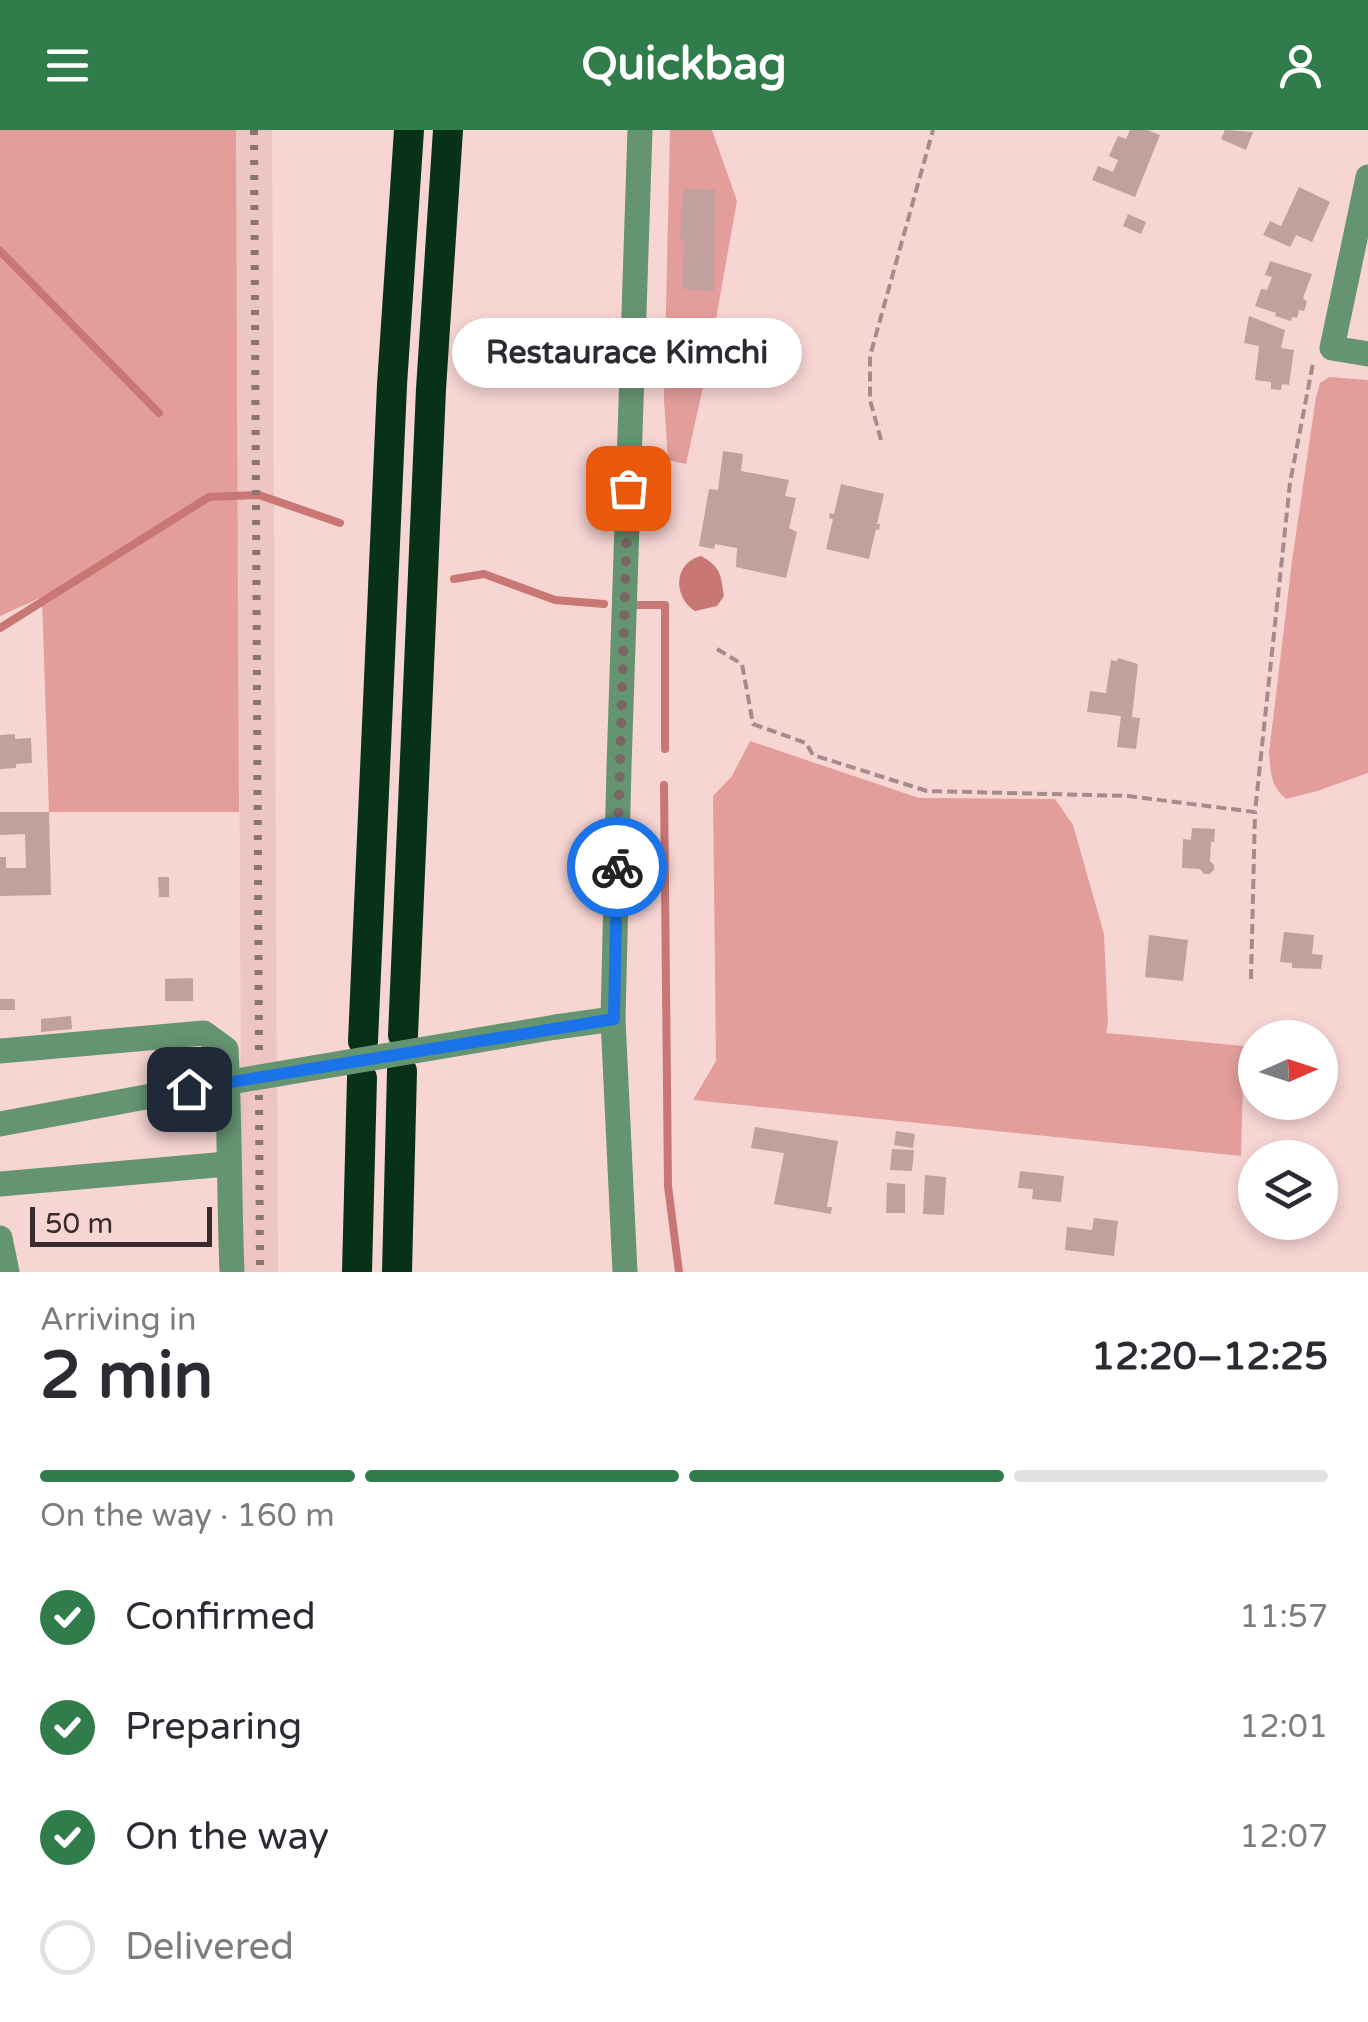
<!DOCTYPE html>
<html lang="en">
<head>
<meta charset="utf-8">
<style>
  :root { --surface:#fff; --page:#f7f7f7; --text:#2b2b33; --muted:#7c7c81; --line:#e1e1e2; --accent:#317c4b }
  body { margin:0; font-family:"Varela Round",sans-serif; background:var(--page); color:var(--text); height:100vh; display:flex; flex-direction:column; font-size:38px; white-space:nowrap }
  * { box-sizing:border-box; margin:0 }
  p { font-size:32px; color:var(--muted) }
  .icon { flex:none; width:55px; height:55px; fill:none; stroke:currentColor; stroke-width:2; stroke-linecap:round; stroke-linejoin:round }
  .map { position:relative; height:1142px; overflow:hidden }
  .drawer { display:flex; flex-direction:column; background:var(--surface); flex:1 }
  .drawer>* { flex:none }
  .needle { width:65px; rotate:87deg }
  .controls { position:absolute; left:1238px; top:890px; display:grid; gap:20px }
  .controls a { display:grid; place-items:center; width:100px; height:100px; border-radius:50%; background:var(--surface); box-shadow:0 5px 15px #0003; font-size:50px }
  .scale { position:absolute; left:30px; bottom:25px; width:182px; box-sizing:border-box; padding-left:10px; border:5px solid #382b2b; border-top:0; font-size:28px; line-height:35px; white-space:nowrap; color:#382b2b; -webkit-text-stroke:8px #f7d5d3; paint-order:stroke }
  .pin { position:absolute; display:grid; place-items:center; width:85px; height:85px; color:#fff; margin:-42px; border-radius:20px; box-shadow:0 5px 15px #0006 }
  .courier { position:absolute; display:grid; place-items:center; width:100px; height:100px; margin:-50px; border:8px solid #1a73e8; border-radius:50%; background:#fff; color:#222; box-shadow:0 2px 12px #0007 }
  .bubble { position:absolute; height:70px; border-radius:35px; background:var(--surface); box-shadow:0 5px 15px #0003; font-size:32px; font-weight:700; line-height:70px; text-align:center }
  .overview em { font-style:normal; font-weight:700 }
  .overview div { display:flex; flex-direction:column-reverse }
  .overview { display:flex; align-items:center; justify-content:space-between; height:170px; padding:0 40px }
  h1 { font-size:65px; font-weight:700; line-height:75px }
  .bar { display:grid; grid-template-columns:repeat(4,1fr); gap:15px 10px; align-content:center; height:120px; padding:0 40px }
  .bar i { height:12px; border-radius:8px; background:var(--line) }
  .bar .selected { background:var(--accent) }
  .bar p { grid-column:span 4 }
  ol { padding:0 40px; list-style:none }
  li { display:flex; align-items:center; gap:30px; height:110px }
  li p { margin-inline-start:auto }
  li .icon { padding:10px; border-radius:50%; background:var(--accent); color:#fff; stroke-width:4 }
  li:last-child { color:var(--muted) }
  li i { width:55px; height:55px; border:5px solid var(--line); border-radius:50% }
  header { display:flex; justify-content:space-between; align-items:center; height:130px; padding:0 40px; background:var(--accent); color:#fff; font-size:45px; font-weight:700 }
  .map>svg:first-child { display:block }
</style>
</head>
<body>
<header><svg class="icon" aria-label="menu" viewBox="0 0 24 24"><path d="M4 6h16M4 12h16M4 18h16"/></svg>Quickbag<svg class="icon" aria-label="person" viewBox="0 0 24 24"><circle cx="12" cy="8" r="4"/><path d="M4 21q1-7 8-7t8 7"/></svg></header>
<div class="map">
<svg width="1368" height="1142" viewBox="0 0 1368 1142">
  <rect width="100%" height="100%" fill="#f7d5d3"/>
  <polygon fill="#edc5c2" points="236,0 272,0 278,1142 242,1142"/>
  <g fill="#e39e9b">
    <polygon points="0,0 236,0 239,682 49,682 42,467 0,486"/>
    <polygon points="670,0 712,0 737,71 707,239 686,334 668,330 664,270"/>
    <path d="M1329,247L1368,250V643L1317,661L1286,669C1270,655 1271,643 1269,623L1292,431L1316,267L1320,253Z"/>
    <polygon points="750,611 919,668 1055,669 1073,695 1104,804 1108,893 1106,903 1244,916 1241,1026 693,970 716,931 713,666 732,646"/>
  </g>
  <path fill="#c87774" d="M701,426C721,437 721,445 724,466L717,476L695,481C673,467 673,433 701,426Z"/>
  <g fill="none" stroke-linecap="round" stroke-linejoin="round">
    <g stroke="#c87774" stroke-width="8">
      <polyline points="0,121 159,283"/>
      <polyline points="454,449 484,444 555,470 604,474"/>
      <polyline points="635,475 665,475 665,619"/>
      <polyline points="0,498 209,367 259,365 340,393"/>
      <polyline points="664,655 668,1056 679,1142"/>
    </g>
  </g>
  <g fill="#c1a09e">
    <polygon points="1130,0 1147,0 1160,5 1135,67 1092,50 1098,36 1113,42 1118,30 1109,26 1118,6 1126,9"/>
    <polygon points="1225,0 1253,2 1246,20 1221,9"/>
    <polygon points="1299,57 1330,72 1312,112 1296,105 1290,117 1263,105 1270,91 1281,96"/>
    <polygon points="683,59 715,60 714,161 682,159 684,110 680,110"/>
    <polygon points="1128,84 1146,92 1141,104 1123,96"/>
    <polygon points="1270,131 1312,144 1303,168 1307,172 1304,181 1299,180 1297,188 1292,187 1291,191 1275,186 1276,183 1255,176 1261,159 1267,160 1272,147 1265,145"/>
    <polygon points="1249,186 1285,200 1281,218 1294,220 1289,255 1282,254 1281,260 1271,259 1271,252 1255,250 1259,216 1244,213"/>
    <polygon points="723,321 743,324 741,341 789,350 785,366 796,368 789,398 797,402 786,448 736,437 737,418 715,414 714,419 699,416 709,359 718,360"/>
    <polygon points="841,354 884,364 877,394 880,394 879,400 876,399 869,429 826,419 833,389 829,388 830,383 834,384"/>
    <polygon points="1118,528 1138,534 1132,587 1140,588 1136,619 1117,617 1121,586 1087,582 1090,561 1106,563 1111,530 1117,531"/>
    <polygon points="15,604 15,609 31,608 32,633 16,634 16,638 0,639 0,605"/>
    <polygon points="0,682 49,682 51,765 0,766 0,727 6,727 6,738 26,738 25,704 0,705"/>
    <polygon points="1192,698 1215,699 1214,712 1211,712 1210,731 1214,735 1214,740 1209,744 1204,744 1200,739 1182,738 1183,709 1191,710"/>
    <polygon points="158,747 169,747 169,767 159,767"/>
    <polygon points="1284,802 1314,805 1312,824 1323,825 1321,839 1292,838 1292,833 1280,832"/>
    <polygon points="1149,805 1188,810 1183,851 1145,847"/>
    <polygon points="193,848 193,871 165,871 165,849"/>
    <rect x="0" y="869" width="15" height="11"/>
    <polygon points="71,886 72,899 41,902 41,889"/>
    <polygon points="755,997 838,1011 827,1077 832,1077 831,1084 774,1074 784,1023 751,1018"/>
    <polygon points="896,1001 915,1004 913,1018 894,1015"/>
    <polygon points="892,1019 914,1020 912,1041 890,1040"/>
    <polygon points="1020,1041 1064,1046 1061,1072 1032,1069 1033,1059 1018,1058"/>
    <polygon points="925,1045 946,1047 944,1085 923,1084"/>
    <polygon points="887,1053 905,1054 905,1083 886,1083"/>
    <polygon points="1094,1088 1118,1091 1114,1126 1065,1120 1067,1097 1092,1100"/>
  </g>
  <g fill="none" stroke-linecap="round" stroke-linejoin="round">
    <g stroke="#a58c8b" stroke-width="4" stroke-dasharray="10 5" stroke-linecap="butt">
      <polyline points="881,310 870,270 870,226 933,0"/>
      <polyline points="717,519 742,534 753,594 806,613 813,625 927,661 1128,666 1255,682 1290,353 1313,233"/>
      <polyline points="1251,849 1255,682"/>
    </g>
    <g stroke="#659471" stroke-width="25">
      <polyline points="1368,47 1332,218 1368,224"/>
      <polyline points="556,897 613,889"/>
      <path d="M0,921L204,903L226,919C230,993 229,1067 232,1142"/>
      <polyline points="0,994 189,959"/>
      <polyline points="0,1054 227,1034"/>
      <polyline points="0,1108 7,1142"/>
      <polyline points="625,1142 613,889 619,637 640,0"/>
    </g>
    <g stroke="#083218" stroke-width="30">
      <polyline points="403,905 431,259 448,0"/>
      <polyline points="363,911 392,255 409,0"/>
      <polyline points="357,1142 362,948"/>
      <polyline points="397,1142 402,941"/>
    </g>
    <g stroke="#8a7474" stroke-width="8" stroke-dasharray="5 10" stroke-linecap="butt">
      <polyline points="254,0 259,929"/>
      <polyline points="259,965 260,1142"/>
    </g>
    <polyline stroke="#659471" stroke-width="25" points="189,959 556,897"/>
  </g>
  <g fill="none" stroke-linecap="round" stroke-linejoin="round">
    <polyline stroke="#7b6666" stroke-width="10" stroke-dasharray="0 18" points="617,737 628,358"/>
    <polyline stroke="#1a73e8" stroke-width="12" points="189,959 614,889 617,737"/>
  </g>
</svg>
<div class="controls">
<a><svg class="needle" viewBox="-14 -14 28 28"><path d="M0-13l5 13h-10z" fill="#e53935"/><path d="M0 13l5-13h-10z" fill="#7c7c81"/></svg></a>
<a><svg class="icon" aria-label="layers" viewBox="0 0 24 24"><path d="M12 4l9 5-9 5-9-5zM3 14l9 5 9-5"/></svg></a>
</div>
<div class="scale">50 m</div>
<div class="pin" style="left:628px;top:358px;background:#ea580c"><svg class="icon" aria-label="bag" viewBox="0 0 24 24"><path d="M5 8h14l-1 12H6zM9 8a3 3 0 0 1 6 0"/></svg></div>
<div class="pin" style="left:189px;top:959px;background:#1f2937"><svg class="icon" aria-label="home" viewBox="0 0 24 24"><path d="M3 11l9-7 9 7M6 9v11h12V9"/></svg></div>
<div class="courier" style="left:617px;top:737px"><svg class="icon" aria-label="bike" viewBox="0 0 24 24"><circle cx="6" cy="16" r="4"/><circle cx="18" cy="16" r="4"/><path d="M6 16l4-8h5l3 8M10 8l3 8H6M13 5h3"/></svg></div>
<div class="bubble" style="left:452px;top:188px;width:350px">Restaurace Kimchi</div>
</div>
<section class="drawer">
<div class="overview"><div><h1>2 min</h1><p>Arriving in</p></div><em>12:20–12:25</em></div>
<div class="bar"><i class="selected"></i><i class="selected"></i><i class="selected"></i><i></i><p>On the way · 160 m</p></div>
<ol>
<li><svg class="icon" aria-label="check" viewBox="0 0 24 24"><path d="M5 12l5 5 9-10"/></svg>Confirmed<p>11:57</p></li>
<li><svg class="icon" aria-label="check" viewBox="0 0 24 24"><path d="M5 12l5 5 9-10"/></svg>Preparing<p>12:01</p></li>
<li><svg class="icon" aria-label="check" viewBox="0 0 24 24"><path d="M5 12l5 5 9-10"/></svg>On the way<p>12:07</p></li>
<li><i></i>Delivered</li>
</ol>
</section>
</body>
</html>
